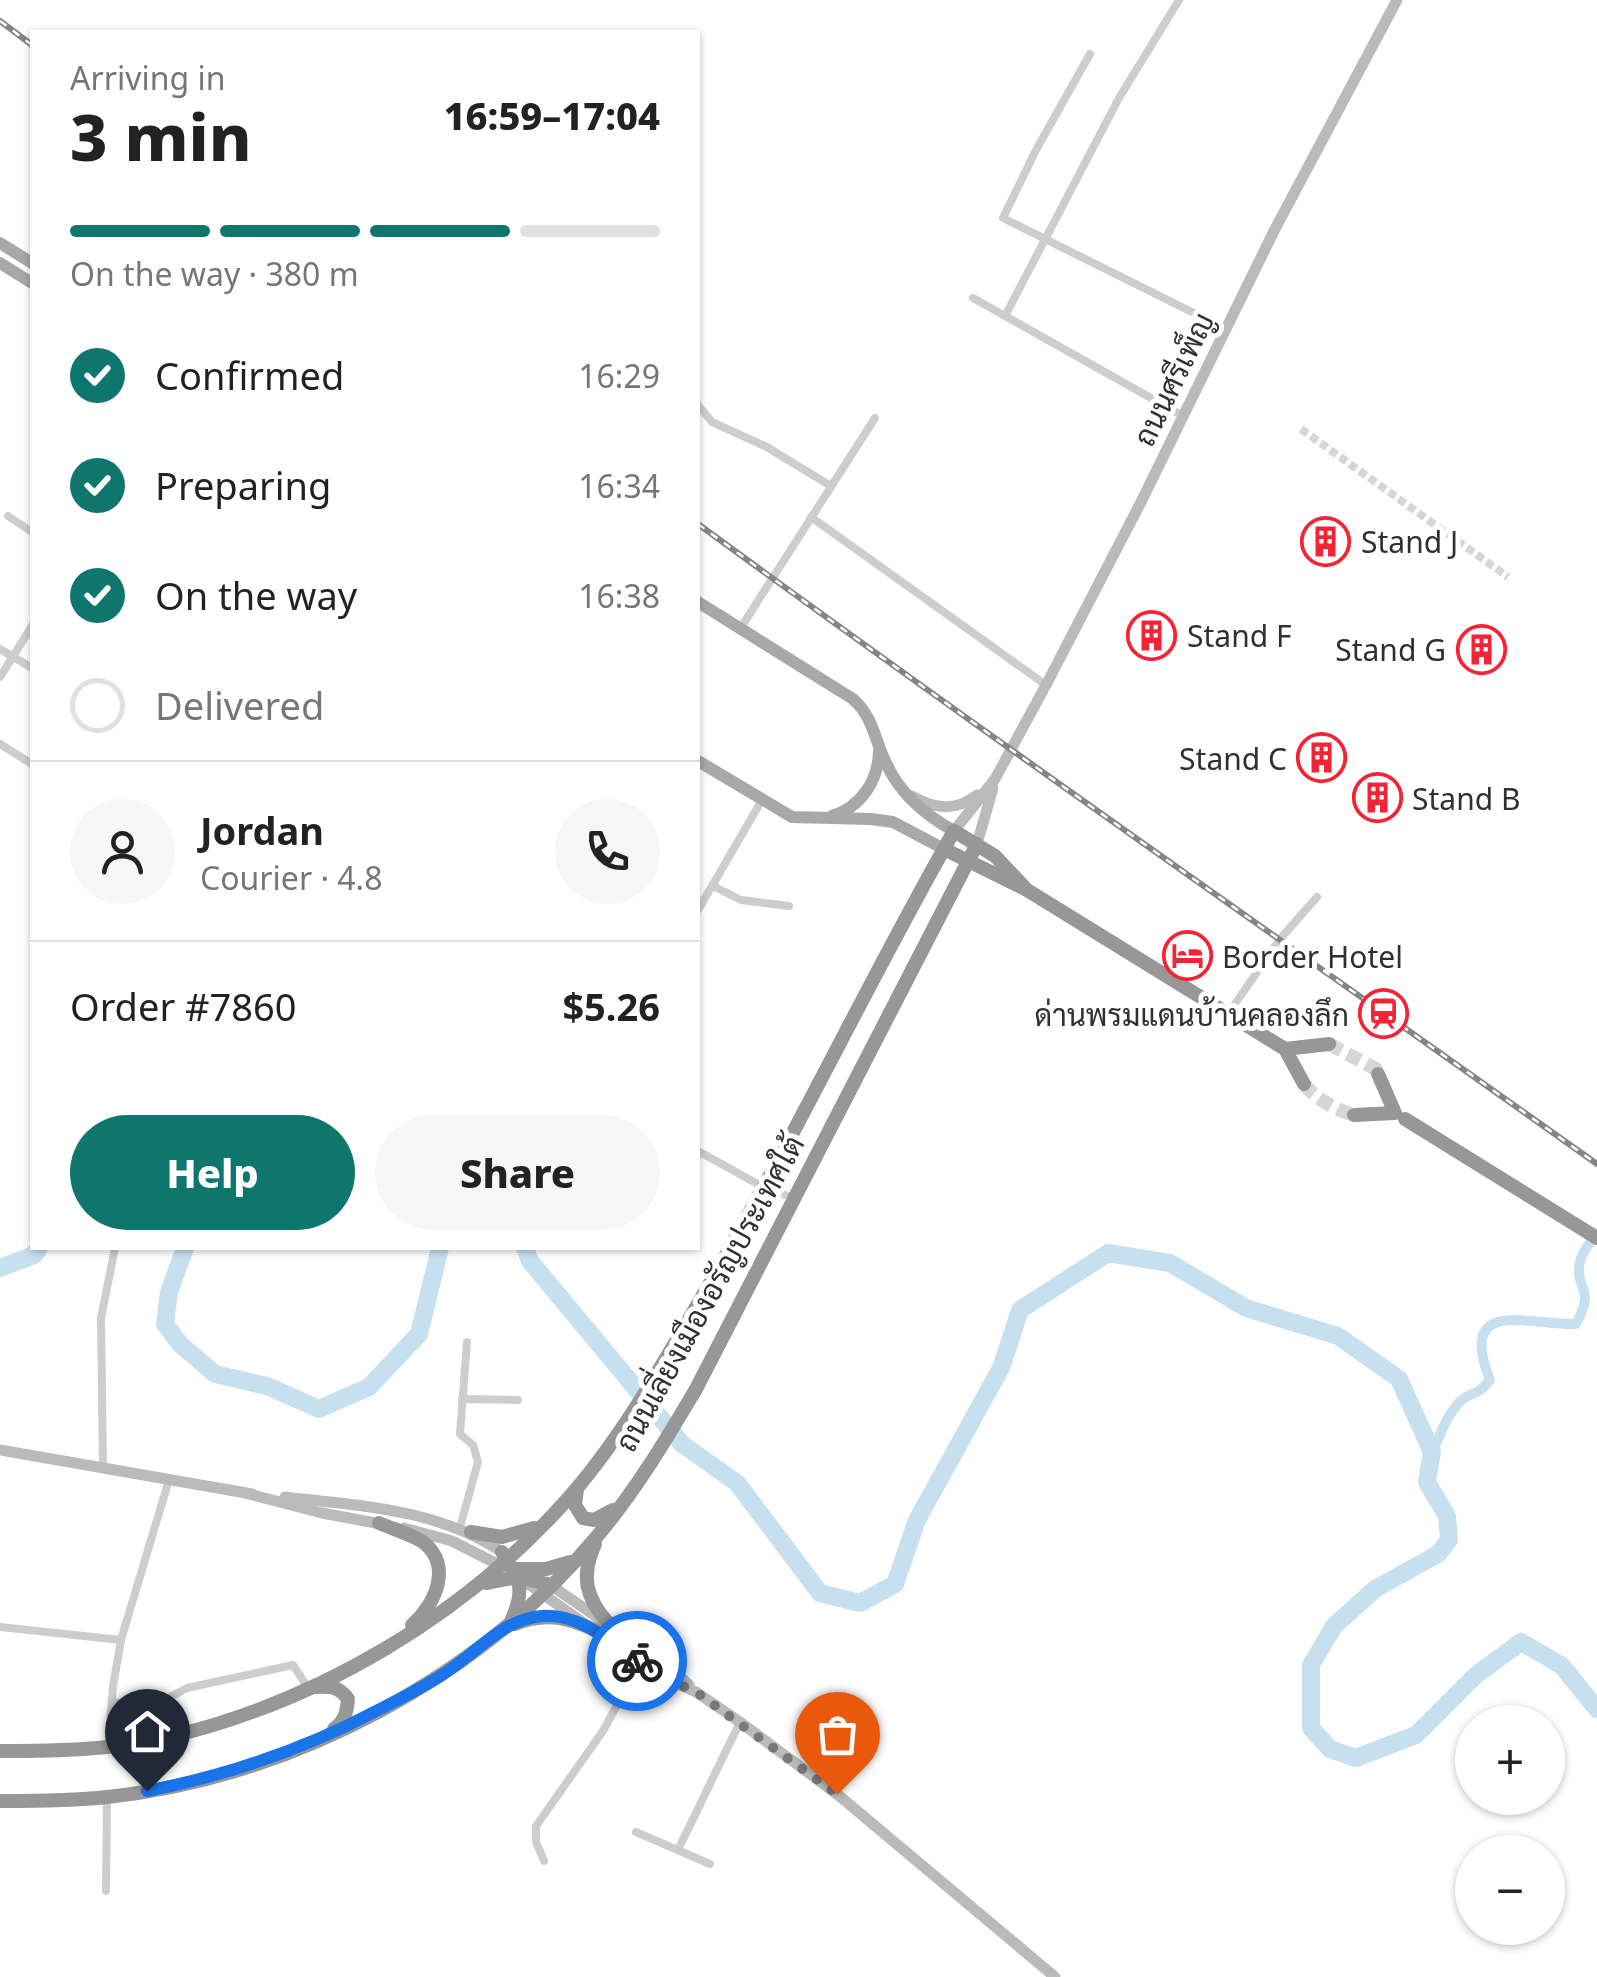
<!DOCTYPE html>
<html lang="en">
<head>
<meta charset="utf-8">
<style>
  :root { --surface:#fff; --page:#f6f6f6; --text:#222; --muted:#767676; --line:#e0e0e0; --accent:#0f766e }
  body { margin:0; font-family:"Noto Sans",Sarabun,sans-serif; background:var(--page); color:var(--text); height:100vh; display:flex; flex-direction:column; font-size:38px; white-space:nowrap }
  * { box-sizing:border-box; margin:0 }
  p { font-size:32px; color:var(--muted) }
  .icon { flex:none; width:55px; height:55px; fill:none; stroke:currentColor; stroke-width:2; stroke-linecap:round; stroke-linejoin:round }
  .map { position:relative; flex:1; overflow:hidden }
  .drawer { position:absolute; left:30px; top:30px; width:670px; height:1220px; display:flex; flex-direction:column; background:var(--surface); border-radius:0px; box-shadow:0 2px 8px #0004 }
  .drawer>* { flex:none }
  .buttons { position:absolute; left:1455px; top:1705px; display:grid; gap:20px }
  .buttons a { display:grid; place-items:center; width:110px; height:110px; border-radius:50%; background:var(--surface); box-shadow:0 2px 8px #0004; font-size:50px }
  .pin { position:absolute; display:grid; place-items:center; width:85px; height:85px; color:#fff; margin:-102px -42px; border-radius:50% 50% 50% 0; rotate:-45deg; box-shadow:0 0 10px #0007 }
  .pin .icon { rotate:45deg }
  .courier { position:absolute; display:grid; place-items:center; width:100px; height:100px; margin:-50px; border:8px solid #1a73e8; border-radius:50%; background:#fff; color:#222; box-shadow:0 2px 12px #0007 }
  .head em { font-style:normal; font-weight:800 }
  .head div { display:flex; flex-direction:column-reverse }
  .head { display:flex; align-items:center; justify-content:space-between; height:170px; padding:0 40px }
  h1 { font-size:65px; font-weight:800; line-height:75px }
  .bar { display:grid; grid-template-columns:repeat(4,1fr); gap:15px 10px; align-content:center; height:120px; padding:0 40px }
  .bar i { height:12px; border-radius:8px; background:var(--line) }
  .bar .current { background:var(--accent) }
  .bar p { grid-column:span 4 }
  .line { display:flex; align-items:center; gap:25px; padding:0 40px; border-top:2px solid var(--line) }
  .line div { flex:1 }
  .round { display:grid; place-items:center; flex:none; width:105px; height:105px; border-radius:52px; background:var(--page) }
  ol { padding:0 40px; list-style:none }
  li { display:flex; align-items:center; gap:30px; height:110px }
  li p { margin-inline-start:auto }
  li .icon { padding:10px; border-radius:50%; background:var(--accent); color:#fff; stroke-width:4 }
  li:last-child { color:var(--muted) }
  li i { width:55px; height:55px; border:5px solid var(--line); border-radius:50% }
  .cta { display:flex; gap:20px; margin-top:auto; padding:20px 40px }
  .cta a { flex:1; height:115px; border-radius:60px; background:var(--accent); color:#fff; font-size:40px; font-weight:800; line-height:115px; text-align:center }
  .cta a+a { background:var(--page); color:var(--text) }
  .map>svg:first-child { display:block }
</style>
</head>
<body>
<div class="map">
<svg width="1597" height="1977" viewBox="0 0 1597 1977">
  <rect width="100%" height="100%" fill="#fff"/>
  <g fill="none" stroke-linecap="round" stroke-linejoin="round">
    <path stroke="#c7e0f0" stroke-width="10" d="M1432,1452C1440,1436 1448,1411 1463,1399C1475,1390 1476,1397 1490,1380C1456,1295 1531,1326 1576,1324C1597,1284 1574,1293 1580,1261C1582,1252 1591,1242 1596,1234"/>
    <g stroke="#c7e0f0" stroke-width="18">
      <polyline points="185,1248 169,1292 165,1324 180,1344 215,1374 267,1386 319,1409 369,1387 419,1334 440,1248"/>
      <polyline points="525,1248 530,1261 682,1444 737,1483 820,1593 860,1603 895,1584 917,1520 1001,1368 1020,1310 1108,1253 1170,1263 1246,1308 1338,1336 1399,1379 1432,1452 1427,1482 1447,1516 1449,1540 1438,1554 1375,1589 1334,1626 1311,1665 1311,1728 1330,1749 1356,1758 1416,1735 1476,1675 1521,1642 1561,1665 1597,1709"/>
      <polyline points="0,1268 34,1255 39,1248"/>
    </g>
    <polyline stroke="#d6d6d6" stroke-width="8" stroke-dasharray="8 4" stroke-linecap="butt" points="1301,429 1508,577"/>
    <g stroke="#d6d6d6" stroke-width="14" stroke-dasharray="14 7" stroke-linecap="butt">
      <polyline points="1329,1044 1376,1069 1378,1074"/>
      <path d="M1304,1084C1314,1098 1338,1111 1354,1115"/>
    </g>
    <g stroke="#cdcdcd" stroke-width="8">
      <polyline points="1090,54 1036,150 1003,218 1226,329"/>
      <polyline points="973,298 1183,416"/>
      <polyline points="1005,316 1119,98 1179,0"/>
      <polyline points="698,405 712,422 765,446 831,486"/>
      <polyline points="8,516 32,532"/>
      <polyline points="811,517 1046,685"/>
      <polyline points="740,629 875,418"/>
      <polyline points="0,649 32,668"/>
      <polyline points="0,677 32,626"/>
      <polyline points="0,744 32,764"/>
      <polyline points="713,886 741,900 789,906"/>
      <polyline points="698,910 762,800"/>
      <polyline points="1228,1014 1280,939 1317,897"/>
      <polyline points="698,1151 765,1188 794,1198"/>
      <polyline points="462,1399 518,1400"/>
      <polyline points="103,1465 101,1318 115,1248"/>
      <polyline points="460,1527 478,1462 473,1445 460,1434 467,1342"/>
      <polyline points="0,1627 121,1640"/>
      <polyline points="112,1703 163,1701 187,1688 293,1665 308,1688"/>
      <polyline points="108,1747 113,1686 121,1640 169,1480"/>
      <polyline points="636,1832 710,1864"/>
      <polyline points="678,1850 740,1722"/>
      <polyline points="544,1861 536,1842 536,1826 603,1731 640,1663"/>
      <polyline points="106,1891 107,1797"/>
    </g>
    <g stroke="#bababa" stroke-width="11">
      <path d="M912,796C935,809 955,812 977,795"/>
      <polyline points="954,831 995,779 1046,685 1141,502 1275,229 1397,0"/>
      <polyline points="977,844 993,788"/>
      <polyline points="0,1450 252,1494"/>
      <polyline points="245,1493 322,1513 386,1525"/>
      <path d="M285,1497C361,1506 442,1509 506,1555"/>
      <polyline points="404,1528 452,1541 507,1569"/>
      <polyline points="523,1580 640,1663 663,1677 696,1692 740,1722 837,1794 1055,1977"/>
      <polyline points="546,1582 670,1667 689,1685"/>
    </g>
    <g stroke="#a8a8a8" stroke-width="12">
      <polyline points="0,243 32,263"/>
      <polyline points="0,263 32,283"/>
      <path d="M698,602L853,699C874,718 874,739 886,763C900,794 925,815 954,831"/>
      <polyline points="698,761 792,817 871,819 893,822 944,849"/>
      <path d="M832,816C861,807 878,781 879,752"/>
    </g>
    <g stroke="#979797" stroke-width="14">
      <polyline points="944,849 1027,890 1285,1049 1304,1084"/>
      <polyline points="1285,1049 1329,1044"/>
      <polyline points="1354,1115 1395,1113 1378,1074"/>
      <polyline points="1405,1119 1597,1238"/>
      <polyline points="577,1489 575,1505 583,1518 594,1520 613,1510"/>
      <path d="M379,1523C392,1529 411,1534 423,1542C454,1566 434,1606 412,1625"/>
      <polyline points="471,1532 502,1537 534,1528"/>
      <path d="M595,1544C580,1576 586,1599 609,1624"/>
      <path d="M502,1552C519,1579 526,1587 512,1619"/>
      <polyline points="518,1569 546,1569 570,1562"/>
      <polyline points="486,1583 518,1577 550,1585"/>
      <path d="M515,1624C545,1612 566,1617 595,1630"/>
      <path d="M314,1687C329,1686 339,1686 348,1699C347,1711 345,1721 334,1729"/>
      <path d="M0,1751C57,1751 117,1750 173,1736C321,1700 462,1616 564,1503C621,1440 663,1363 706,1290C794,1139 868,982 954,831L995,856L1027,890"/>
      <path d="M0,1801C35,1801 71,1801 107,1797C292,1777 480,1678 599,1534C636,1490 667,1438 696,1389L977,844"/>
    </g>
    <defs>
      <g id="rail">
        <polyline points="0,21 32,45"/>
        <path d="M698,524C995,741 1297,951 1597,1164"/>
      </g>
    </defs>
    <use href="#rail" stroke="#858585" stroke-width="6"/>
    <use href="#rail" stroke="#fff" stroke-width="2.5" stroke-dasharray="8" stroke-linecap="butt"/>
  </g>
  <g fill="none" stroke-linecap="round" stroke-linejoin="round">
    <polyline stroke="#787878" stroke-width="10" stroke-dasharray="0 18" points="637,1661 662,1677 696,1692 837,1794"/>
    <path stroke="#1a73e8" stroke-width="12" d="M147,1791C228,1775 305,1749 378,1710C400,1699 424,1687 445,1673C477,1653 502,1619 542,1616C579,1613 609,1641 637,1661"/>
  </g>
  <defs>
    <symbol id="building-ring" viewBox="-11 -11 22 22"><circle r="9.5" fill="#fff" stroke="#f62334" stroke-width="1.5"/><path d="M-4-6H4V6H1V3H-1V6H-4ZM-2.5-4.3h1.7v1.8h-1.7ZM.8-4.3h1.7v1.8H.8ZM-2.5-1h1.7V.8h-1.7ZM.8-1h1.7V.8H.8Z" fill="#f62334"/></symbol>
    <symbol id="hotel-ring" viewBox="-11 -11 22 22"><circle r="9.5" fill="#fff" stroke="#f62334" stroke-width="1.5"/><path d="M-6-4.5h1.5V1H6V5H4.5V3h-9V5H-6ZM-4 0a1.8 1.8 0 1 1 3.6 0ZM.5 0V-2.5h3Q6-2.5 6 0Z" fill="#f62334"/></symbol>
    <symbol id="station-ring" viewBox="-11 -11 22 22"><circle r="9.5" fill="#fff" stroke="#f62334" stroke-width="1.5"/><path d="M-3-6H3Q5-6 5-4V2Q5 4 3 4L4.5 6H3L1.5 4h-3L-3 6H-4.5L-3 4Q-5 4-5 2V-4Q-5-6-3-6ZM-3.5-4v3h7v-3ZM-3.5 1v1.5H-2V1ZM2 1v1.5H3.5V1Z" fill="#f62334"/></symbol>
  </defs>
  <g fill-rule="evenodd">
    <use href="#building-ring" x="1298" y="514" width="55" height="55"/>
    <use href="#building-ring" x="1124" y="608" width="55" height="55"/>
    <use href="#building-ring" x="1454" y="622" width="55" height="55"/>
    <use href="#building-ring" x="1294" y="730" width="55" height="55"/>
    <use href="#building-ring" x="1350" y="770" width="55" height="55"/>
    <use href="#hotel-ring" x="1160" y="928" width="55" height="55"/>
    <use href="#station-ring" x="1356" y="986" width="55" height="55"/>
  </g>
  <g text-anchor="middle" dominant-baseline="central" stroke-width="10" stroke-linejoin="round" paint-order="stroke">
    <g font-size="30" fill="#303030" stroke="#fff">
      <text transform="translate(1173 379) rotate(-64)">ถนนศรีเพ็ญ</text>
      <text transform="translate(709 1293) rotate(-61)">ถนนเลี่ยงเมืองอรัญประเทศใต้</text>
    </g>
    <g font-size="30" fill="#303030" stroke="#fff" text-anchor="start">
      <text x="1361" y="541">Stand J</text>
      <text x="1187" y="635">Stand F</text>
      <text x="1446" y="649" text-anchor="end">Stand G</text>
      <text x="1287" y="758" text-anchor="end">Stand C</text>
      <text x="1412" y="798">Stand B</text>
      <text x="1222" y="956">Border Hotel</text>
      <text x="1349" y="1014" text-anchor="end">ด่านพรมแดนบ้านคลองลึก</text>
    </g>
  </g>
</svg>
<div class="buttons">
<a>+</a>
<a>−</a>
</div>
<div class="pin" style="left:837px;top:1794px;background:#ea580c"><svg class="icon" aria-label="bag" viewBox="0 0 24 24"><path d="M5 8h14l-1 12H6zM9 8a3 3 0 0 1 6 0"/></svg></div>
<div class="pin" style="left:147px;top:1791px;background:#1f2937"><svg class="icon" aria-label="home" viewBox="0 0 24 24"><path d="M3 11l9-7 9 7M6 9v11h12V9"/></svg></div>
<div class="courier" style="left:637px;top:1661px"><svg class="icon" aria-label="bike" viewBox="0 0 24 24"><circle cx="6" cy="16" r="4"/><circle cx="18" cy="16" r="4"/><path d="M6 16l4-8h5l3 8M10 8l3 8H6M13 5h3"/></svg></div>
<section class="drawer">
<div class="head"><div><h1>3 min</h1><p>Arriving in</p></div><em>16:59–17:04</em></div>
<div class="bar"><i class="current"></i><i class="current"></i><i class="current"></i><i></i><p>On the way · 380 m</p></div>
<ol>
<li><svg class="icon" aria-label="check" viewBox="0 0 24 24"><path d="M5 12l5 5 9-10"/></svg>Confirmed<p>16:29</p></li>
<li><svg class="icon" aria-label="check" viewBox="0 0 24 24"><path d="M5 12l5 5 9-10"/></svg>Preparing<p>16:34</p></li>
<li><svg class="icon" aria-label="check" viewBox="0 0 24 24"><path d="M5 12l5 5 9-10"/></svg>On the way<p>16:38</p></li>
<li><i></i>Delivered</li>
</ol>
<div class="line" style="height:180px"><a class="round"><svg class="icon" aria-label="person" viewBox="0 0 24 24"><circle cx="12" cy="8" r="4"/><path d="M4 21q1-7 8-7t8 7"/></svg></a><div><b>Jordan</b><p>Courier · 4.8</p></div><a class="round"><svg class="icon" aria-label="phone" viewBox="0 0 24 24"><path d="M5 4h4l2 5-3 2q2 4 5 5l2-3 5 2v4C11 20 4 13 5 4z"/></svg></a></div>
<div class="line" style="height:130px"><div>Order #7860</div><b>$5.26</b></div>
<div class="cta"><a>Help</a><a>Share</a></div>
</section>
</div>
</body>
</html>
